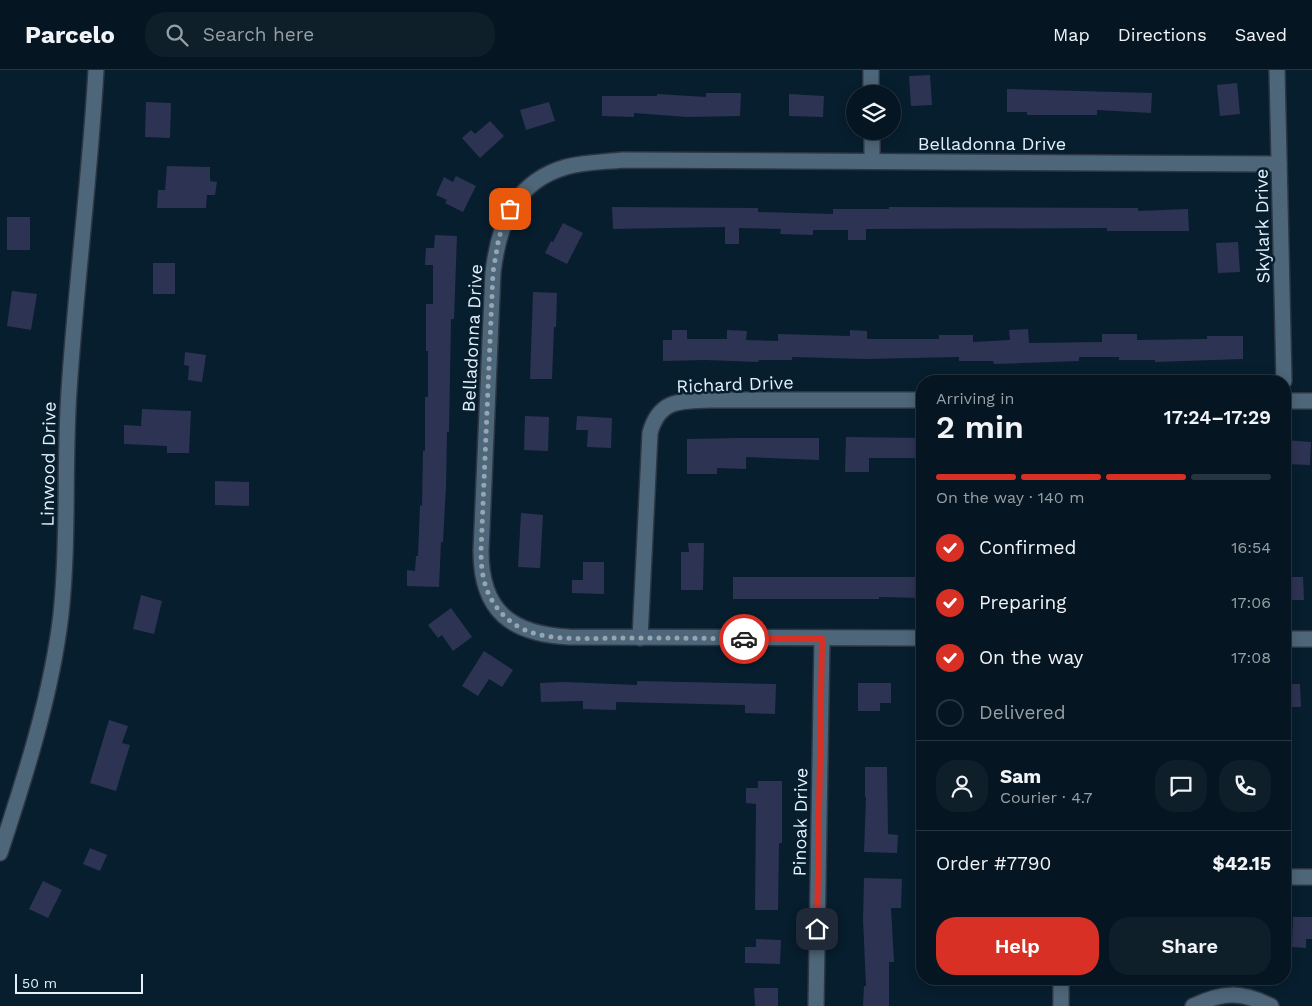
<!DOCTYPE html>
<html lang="en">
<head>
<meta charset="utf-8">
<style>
  :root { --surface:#051622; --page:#0e1f2a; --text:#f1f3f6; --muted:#979fa5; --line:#263540; --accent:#d93025 }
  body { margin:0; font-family:"Work Sans",sans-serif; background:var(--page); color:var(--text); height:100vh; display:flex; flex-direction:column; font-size:19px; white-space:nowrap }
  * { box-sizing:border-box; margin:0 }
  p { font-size:16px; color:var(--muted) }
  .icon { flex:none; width:28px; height:28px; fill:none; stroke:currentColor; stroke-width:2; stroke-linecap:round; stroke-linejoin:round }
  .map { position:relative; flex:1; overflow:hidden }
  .side { position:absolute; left:916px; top:305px; width:375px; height:610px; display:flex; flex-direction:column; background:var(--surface); border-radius:20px; box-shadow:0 2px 12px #0003,0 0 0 1px var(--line) }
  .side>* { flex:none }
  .controls { position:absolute; left:846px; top:15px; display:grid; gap:10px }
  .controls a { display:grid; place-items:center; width:55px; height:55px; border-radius:50%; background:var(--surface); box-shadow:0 2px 12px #0003,0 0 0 1px var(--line); font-size:25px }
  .scale { position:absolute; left:15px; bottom:12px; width:128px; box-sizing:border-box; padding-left:5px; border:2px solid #e2f0fb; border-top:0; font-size:14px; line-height:18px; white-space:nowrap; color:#e2f0fb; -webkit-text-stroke:4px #071e2e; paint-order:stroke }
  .pin { position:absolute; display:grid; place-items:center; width:42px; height:42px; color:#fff; margin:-21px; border-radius:10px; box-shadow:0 2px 8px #0006 }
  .courier { position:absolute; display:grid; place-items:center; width:50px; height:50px; margin:-25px; border:4px solid #d93025; border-radius:50%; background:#fff; color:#222; box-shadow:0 1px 6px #0007 }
  .overview em { font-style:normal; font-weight:600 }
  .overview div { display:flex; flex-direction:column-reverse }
  .overview { display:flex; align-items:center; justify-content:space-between; height:85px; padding:0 20px }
  h1 { font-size:32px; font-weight:600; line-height:38px }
  .bar { display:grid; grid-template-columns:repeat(4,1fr); gap:8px 5px; align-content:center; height:60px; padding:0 20px }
  .bar i { height:6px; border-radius:4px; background:var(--line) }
  .bar .current { background:var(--accent) }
  .bar p { grid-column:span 4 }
  .line { display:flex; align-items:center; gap:12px; padding:0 20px; border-top:1px solid var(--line) }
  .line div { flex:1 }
  .round { display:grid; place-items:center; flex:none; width:52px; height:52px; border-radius:20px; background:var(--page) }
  ol { padding:0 20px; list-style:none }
  li { display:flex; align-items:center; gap:15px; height:55px }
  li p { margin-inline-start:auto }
  li .icon { padding:5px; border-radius:50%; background:var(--accent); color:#fff; stroke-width:4 }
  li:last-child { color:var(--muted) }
  li i { width:28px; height:28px; border:2px solid var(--line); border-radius:50% }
  .button { display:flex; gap:10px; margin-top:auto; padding:10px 20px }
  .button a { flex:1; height:58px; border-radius:20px; background:var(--accent); color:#fff; font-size:20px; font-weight:600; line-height:58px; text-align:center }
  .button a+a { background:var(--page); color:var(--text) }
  header { display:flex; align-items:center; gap:30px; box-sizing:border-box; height:70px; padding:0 25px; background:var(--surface); border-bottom:1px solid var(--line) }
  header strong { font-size:24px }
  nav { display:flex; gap:28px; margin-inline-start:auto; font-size:18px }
  .search { width:350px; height:45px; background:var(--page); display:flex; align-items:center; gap:12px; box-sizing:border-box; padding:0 18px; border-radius:20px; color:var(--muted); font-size:19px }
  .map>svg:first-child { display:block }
</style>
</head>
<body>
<header>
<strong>Parcelo</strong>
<div class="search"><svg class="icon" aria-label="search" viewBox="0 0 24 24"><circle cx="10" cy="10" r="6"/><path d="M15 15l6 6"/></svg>Search here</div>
<nav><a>Map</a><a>Directions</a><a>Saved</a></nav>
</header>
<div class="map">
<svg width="1312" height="936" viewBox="0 0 1312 936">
  <rect width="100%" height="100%" fill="#071e2e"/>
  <g fill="#2d3352">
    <polygon points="930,5 932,35 911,36 909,6"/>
    <polygon points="1237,13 1240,44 1220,46 1217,15"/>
    <polygon points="1007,19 1152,23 1151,43 1097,40 1097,45 1027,45 1027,42 1007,42"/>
    <polygon points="706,23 741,23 740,46 687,47 634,43 634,47 602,46 602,26 657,26 657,24 706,27"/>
    <polygon points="789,24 824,26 823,47 789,46"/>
    <polygon points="146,32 171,33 170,68 145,67"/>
    <polygon points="549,32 555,51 526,60 520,40"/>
    <polygon points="490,51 504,66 480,88 462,68 471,60 475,64"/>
    <polygon points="167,96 210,97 210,111 217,112 215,125 207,125 206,138 157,138 158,120 165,120"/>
    <polygon points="456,106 476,116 463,142 445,133 447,130 436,125 444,107 453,112"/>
    <polygon points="612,137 758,138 758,142 833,144 833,139 889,139 889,137 1138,138 1138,141 1188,139 1189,161 1107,161 1107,158 866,159 866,170 848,170 848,160 813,160 813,165 780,164 781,159 739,158 739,174 725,174 725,157 613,159"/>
    <rect x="7" y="147" width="23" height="33"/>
    <polygon points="563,153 583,163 567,194 545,183 551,171 553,172"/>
    <polygon points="435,165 457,166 454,249 451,249 449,362 447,362 446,416 443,472 441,472 439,517 407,516 407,500 415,501 416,486 418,486 420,435 422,436 423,381 425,381 425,327 428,327 428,281 426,281 426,234 433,234 433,195 425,195 426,178 434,178"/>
    <polygon points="1238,172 1240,202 1218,203 1216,173"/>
    <rect x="153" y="193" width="22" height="31"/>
    <polygon points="12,221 37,224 31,260 7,256"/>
    <polygon points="533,222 557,223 556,257 554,257 552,309 530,309"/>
    <polygon points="1028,259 1029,273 1102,272 1102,264 1137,264 1137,270 1207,269 1207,266 1243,266 1243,289 1155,292 1155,290 1119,290 1119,287 1079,287 1079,291 994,294 993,291 959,291 959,287 866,289 792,287 792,290 759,290 758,292 705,290 663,291 663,270 672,270 672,260 687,260 687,269 727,269 727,260 747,261 746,270 778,271 778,264 850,266 850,260 867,261 867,269 939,269 939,265 973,265 973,272 1010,270 1009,260"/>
    <polygon points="185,282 206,285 202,312 188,310 189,296 184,295"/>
    <polygon points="142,339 191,341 189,383 167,383 167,376 124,374 124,355 141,356"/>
    <polygon points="525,346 549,347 548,381 524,380"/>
    <polygon points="577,346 612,348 611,378 587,377 588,360 576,360"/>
    <polygon points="846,367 922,368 922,388 869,388 869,402 845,402"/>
    <polygon points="737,368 819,368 819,390 746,387 746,399 717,398 717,404 687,404 687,369"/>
    <polygon points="1285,370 1311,372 1310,395 1285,394"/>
    <polygon points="215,411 249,412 249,436 215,435"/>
    <polygon points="521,443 543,445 540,498 518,497"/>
    <polygon points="688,473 704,473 703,520 681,520 681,482 689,482"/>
    <polygon points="583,492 604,492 604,524 572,523 572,510 583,510"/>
    <polygon points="733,507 922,507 922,528 879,527 879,529 733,529"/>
    <polygon points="1285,507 1303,507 1304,530 1285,530"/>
    <polygon points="141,525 162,531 154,564 133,559"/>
    <polygon points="451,538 472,567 453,581 442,565 438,568 428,555"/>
    <polygon points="484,581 513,600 502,617 489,609 478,626 462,616"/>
    <polygon points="637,611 776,614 775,644 745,643 745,635 616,632 616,640 583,639 583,631 541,632 540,613 564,612 637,615"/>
    <polygon points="858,613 891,613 891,633 880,633 880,641 858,641"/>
    <polygon points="1285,614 1300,614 1301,637 1285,637"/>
    <polygon points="109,650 128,656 122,673 130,675 116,721 90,713"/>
    <polygon points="865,697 887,697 888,764 898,765 897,783 864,782 866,727 865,727"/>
    <polygon points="758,711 782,711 782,773 779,773 778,840 755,840 756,734 746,733 746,718 758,718"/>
    <polygon points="90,778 107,785 100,801 83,794"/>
    <polygon points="864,808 902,809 901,838 891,838 894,892 889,892 889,936 863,936 864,916 866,916 863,849"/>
    <polygon points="43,811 62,820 48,848 29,839"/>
    <polygon points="1293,847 1312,847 1312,869 1306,869 1306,878 1292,877"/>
    <polygon points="756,869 781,870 780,894 745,893 745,877 756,877"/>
    <polygon points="754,918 778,918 778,936 755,936"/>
  </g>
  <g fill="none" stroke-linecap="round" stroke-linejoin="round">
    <defs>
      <g id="minor">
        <polyline points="871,0 871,24"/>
        <polyline points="1277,0 1284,311"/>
        <polyline points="872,61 872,91"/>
        <polyline points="1285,331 1312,331"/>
        <path d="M640,568L650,363C659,329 681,331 710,330H922"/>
        <path d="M922,568L569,567C512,564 481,542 481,481L493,202C499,154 514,112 566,97C584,92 604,92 623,90L1279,94"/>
        <polyline points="1285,569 1312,569"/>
        <path d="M0,783C25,707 52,623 61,544C69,470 64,395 69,321C76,214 90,107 96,0"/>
        <polyline points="1285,807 1312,807"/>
        <polyline points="816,936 822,569"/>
        <polyline points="1061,936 1061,909"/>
        <path d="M1193,936C1222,922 1241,921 1271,936"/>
      </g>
    </defs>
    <use href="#minor" stroke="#2d3643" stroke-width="18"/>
    <use href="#minor" stroke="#4e6679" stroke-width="15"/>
  </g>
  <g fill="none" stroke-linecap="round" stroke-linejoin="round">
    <path stroke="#95a6b3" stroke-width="5" stroke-dasharray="0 9" d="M510,139L499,167L493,202L481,481C481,512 488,535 514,554C541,573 591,568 622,568C663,568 704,568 744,569"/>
    <polyline stroke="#d93025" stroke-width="6" points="744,569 822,569 817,859"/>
  </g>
  <g text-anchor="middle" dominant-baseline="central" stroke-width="5" stroke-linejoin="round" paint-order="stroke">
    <g font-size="18" fill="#e2f0fb" stroke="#071e2e">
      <text x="992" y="73">Belladonna Drive</text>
      <text transform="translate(1262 156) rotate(-91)">Skylark Drive</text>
      <text transform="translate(472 268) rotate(-87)">Belladonna Drive</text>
      <text transform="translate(735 314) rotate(-2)">Richard Drive</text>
      <text transform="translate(48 394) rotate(-89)">Linwood Drive</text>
      <text transform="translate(800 752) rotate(-89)">Pinoak Drive</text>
    </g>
  </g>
</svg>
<div class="controls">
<a><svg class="icon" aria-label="layers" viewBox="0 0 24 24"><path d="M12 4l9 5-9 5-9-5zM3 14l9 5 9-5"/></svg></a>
</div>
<div class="scale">50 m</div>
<div class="pin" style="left:510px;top:139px;background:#ea580c"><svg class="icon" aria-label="bag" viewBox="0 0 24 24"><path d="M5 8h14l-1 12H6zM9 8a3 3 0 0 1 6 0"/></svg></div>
<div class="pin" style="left:817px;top:859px;background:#1f2937"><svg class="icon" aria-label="home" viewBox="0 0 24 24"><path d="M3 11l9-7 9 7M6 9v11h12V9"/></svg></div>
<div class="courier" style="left:744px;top:569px"><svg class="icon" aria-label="car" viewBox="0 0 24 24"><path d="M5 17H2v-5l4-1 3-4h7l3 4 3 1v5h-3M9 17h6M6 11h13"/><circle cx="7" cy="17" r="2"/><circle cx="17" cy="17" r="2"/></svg></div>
<section class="side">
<div class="overview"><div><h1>2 min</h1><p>Arriving in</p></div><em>17:24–17:29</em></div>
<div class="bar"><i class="current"></i><i class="current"></i><i class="current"></i><i></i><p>On the way · 140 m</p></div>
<ol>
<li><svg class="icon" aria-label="check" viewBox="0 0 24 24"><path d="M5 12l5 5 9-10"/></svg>Confirmed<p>16:54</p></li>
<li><svg class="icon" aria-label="check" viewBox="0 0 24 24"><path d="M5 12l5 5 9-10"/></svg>Preparing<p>17:06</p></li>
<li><svg class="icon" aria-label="check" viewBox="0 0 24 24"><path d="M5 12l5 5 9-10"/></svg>On the way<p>17:08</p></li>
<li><i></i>Delivered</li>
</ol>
<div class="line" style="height:90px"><a class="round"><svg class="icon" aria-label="person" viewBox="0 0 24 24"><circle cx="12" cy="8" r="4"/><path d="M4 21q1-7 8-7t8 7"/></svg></a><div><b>Sam</b><p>Courier · 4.7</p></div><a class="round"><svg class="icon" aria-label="chat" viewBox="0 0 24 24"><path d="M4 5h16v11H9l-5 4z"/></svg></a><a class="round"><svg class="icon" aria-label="phone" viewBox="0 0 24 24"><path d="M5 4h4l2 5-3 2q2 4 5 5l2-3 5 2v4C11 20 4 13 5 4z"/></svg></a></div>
<div class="line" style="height:65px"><div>Order #7790</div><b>$42.15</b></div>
<div class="button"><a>Help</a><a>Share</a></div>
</section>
</div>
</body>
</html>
